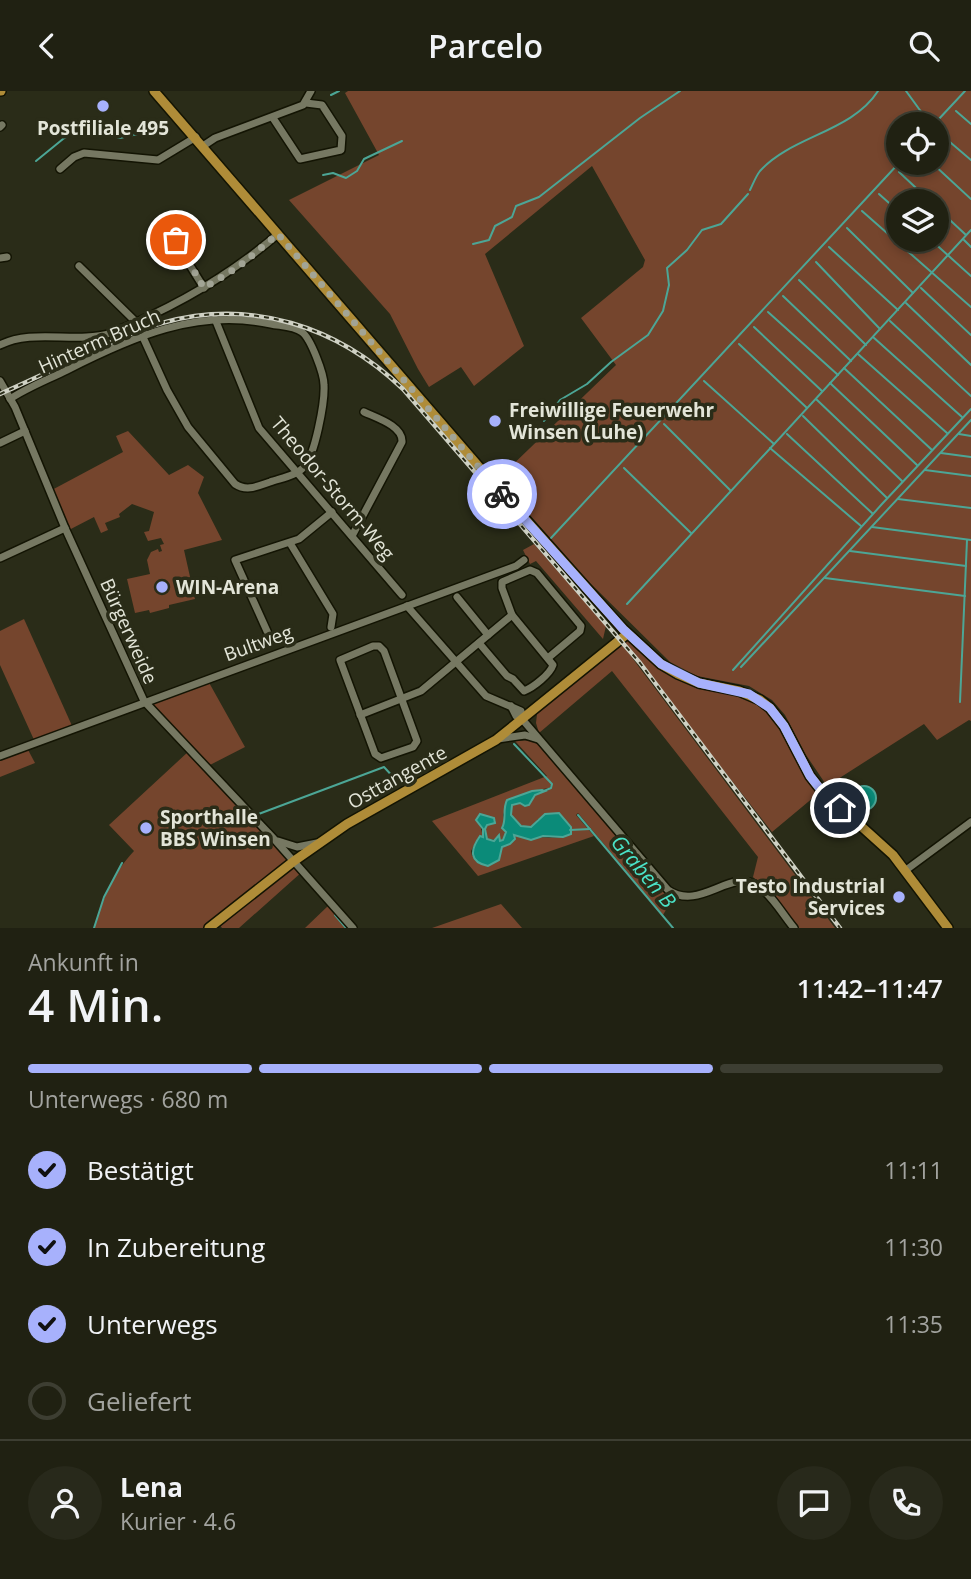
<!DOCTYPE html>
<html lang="de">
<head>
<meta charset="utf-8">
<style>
  :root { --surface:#202112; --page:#28291b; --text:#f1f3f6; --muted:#a2a39f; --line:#3d3e32; --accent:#a7b1fc }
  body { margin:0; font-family:"Open Sans",sans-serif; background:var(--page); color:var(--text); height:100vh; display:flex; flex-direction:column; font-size:26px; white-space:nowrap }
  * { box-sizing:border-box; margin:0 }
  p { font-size:23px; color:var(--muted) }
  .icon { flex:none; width:38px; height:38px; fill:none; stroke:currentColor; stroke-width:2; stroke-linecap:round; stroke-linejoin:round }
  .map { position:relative; height:837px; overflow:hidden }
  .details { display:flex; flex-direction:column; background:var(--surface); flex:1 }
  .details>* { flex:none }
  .buttons { position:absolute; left:886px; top:21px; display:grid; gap:14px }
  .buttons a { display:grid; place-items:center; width:63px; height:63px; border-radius:50%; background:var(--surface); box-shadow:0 4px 10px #0003,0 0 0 2px var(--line); font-size:35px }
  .pin { position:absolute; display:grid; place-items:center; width:60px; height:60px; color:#fff; margin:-30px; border:4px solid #fff; border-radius:50%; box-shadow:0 2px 7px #0007 }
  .courier { position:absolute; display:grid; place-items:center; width:70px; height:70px; margin:-35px; border:5px solid #a7b1fc; border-radius:50%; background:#fff; color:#222; box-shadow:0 2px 9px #0007 }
  .head em { font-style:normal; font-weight:600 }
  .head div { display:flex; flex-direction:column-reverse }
  .head { display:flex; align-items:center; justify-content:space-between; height:119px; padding:0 28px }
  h1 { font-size:46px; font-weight:600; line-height:52px }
  .bar { display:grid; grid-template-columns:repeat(4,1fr); gap:10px 7px; align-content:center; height:84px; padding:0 28px }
  .bar i { height:9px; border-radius:5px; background:var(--line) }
  .bar .on { background:var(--accent) }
  .bar p { grid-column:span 4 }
  .line { display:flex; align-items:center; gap:18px; padding:0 28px; border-top:2px solid var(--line) }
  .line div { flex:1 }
  .round { display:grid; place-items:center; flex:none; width:74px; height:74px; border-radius:37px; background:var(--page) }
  ol { padding:0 28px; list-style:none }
  li { display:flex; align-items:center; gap:21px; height:77px }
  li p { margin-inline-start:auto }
  li .icon { padding:7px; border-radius:50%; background:var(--accent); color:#111; stroke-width:4 }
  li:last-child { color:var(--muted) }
  li i { width:38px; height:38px; border:4px solid var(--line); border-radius:50% }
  header { display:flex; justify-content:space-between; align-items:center; height:91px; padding:0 28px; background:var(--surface); font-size:32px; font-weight:600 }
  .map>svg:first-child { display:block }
</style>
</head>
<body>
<header><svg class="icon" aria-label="back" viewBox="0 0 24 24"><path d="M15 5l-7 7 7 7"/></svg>Parcelo<svg class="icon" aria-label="search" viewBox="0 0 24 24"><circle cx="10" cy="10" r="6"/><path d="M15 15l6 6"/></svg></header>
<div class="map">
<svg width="971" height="837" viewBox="0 0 971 837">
  <rect width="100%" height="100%" fill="#2a2c18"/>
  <g fill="#75452d" fill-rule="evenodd">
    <path d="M348,0H971V630L969,629L937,649L924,633L827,695L806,664L785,624L772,609L749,595L697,585L670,571L590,492L498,388L616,274L581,227L643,176L645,169L592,75L485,163L524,255L474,295L461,276L429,296L418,278L390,223L289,109L379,64L345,2ZM898,33H936V72H898ZM936,110V149H898V110Z"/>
    <polygon points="128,340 169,384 188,374 204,386 198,402 222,449 184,459 195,508 169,514 169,517 150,522 149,519 135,522 127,488 150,483 147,469 151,461 158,458 159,461 162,460 160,454 164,453 161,447 148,450 144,441 149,440 154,421 132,413 119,423 120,426 105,432 108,439 101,442 94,426 67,440 50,400 123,361 116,345"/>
    <polygon points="534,453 606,535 603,548 536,470 530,473 523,459"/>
    <polygon points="24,528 73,637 35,651 0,574 0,540"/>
    <path d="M625,549C639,554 646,569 659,575C688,587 736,594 760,612C787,633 802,672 820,701L772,741L622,550Z"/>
    <polygon points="621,552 835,837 797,837 753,786 758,766 612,580 539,642 536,632 537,623"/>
    <path d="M207,588L245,656L206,676L303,780L239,837H222L217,831L209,837H94C103,808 113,782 134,760L109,734L189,660L144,610Z"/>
    <path d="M534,649L666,800L674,805L663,824L578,722L576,724L594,745L478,785L432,730L547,685L515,650ZM553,692L549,699L535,704L529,714L525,715L520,712L512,713C507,727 518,736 531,736L538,728L571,743C558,750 529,745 513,744L501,756L472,765L471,760L478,747L483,746L480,733L496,729C485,735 484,737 487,748L503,749L506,740L503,737L505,732L503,724L509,708L532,700L549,697Z"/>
    <polygon points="26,655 35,672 0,686 0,665"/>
    <polygon points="501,813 522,837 432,837"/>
    <polygon points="329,814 350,837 305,837"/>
  </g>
  <g fill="#0b8b79" stroke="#4ca696" stroke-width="2">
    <circle cx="864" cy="707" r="12"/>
    <path d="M542,699L545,700L535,704L529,714L525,715L520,712L512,714L511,724L521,735L531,736L545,723L559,722L571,736V743L563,746L543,745L531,749L514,744L515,748L510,753L502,756L499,769L488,775C469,771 470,759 480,745L483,746V738L476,729L480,723L494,727L495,732L487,734L485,738L487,748L494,750L499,744L500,750L503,749L506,741L502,737C507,728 502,719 507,709L532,700Z"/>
  </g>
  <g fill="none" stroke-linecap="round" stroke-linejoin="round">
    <g stroke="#4ca696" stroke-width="2">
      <polyline points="906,0 930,33"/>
      <polyline points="331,4 339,0"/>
      <polyline points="956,20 971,33"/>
      <polyline points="937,30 965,0"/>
      <polyline points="937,40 971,69"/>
      <polyline points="36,70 63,48 84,36 120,47 142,42 149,46"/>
      <polyline points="932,72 971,108"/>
      <polyline points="899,81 930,110"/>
      <polyline points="323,84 333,82 346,87 357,80 364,68 402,50"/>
      <path d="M750,99C753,93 756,85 760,80C791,45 852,41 878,0"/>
      <polyline points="879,103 898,120"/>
      <polyline points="936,116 966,144"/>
      <polyline points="862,120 971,216"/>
      <polyline points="847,137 913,202"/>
      <polyline points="931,149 971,185"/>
      <polyline points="964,149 971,156"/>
      <polyline points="473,153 489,149 495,135 512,126 516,115 539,106 640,27 680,0"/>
      <polyline points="829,156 898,219"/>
      <polyline points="816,171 880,238"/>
      <polyline points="799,189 866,254"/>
      <polyline points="921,197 971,244"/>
      <polyline points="783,205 851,270"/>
      <polyline points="906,212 971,274"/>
      <polyline points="768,221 838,284"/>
      <polyline points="890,230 971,305"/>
      <polyline points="754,236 822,300"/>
      <polyline points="873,246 962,326"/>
      <polyline points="739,253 807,317"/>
      <polyline points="858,263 947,342"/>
      <polyline points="844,277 932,359"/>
      <polyline points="704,290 774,353"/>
      <polyline points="830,292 917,374"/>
      <polyline points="816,308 902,390"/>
      <polyline points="803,325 887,407"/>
      <polyline points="544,330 560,309 587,293 611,271 648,244 663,220 669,194 667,177 687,159 702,139 721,133 748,103"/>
      <polyline points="664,333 730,399"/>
      <polyline points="787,343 872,422"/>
      <polyline points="959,343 971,345"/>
      <polyline points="770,357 861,435"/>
      <polyline points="941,362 971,366"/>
      <polyline points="624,377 691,442"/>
      <polyline points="925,379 971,385"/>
      <polyline points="898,408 971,417"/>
      <polyline points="872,436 971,449"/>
      <polyline points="551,447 899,72"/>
      <polyline points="850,460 966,475"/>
      <polyline points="825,487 965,505"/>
      <polyline points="627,513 971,139"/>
      <polyline points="741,576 971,329"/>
      <polyline points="733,579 882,413 971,318"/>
      <polyline points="960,611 967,449"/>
      <polyline points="514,653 552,693 551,697 544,700"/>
      <polyline points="256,724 384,676 395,688"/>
      <polyline points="578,724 673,837"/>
      <polyline points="570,739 590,738"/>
      <polyline points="335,824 346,837"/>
      <polyline points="94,837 104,806 122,772"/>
    </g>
    <defs>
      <g id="minor">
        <polyline points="273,27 300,68 341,59 342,45 322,14 306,12"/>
        <polyline points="0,36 2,34"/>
        <polyline points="203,55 215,47 303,14 311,0"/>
        <polyline points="60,78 74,66 84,62 158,69 196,46"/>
        <polyline points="168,125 181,160 204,197"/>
        <polyline points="0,167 7,166"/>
        <polyline points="79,175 137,232"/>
        <polyline points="215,228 259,337 402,504"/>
        <path d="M0,254C33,237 76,253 111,242C173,217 228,186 278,143"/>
        <polyline points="0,290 15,316 65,437 144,610 274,748 353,837"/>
        <path d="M10,308C26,297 49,288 67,279C132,246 197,217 271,233C280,235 294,235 302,241C311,248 324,283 324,294C325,311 315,364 304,376C296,385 281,387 270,391C258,395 247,401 235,393L188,336L167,299L142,244"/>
        <polyline points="0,352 25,340"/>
        <path d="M352,445L402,351C403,335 377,327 364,321"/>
        <polyline points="290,452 333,523 331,536"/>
        <polyline points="0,467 65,437"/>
        <polyline points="457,506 488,544"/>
        <polyline points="407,515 486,605 521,620 522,628"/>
        <polyline points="271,549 235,469 299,448 332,421"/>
        <path d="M479,552L507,585L513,588L524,600C534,596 550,583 553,574L512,524"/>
        <polygon points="373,555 379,555 384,560 417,650 413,656 381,667 375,663 340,569"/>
        <path d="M511,615L516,625L522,628L668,799C700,821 731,776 758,795C772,804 783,824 794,837"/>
        <polyline points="360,624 421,600 512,524 502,497 502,491 530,479 537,482 581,535 580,540 548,567"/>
        <polyline points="498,648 525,644 538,648"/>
        <polyline points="0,665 516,475 524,469"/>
        <polyline points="278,750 297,756 317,752"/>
        <polyline points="906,779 971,731"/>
      </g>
      <g id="major">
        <polyline points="0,0 1,0"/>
        <polyline points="154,0 492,391 623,538 661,573 678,583 699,592 739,600 760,609 770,617 784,635 810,685 821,699 893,764 948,837"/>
        <polyline points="209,837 294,770 347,733 496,649 627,543"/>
      </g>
    </defs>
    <use href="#minor" stroke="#131403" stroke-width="10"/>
    <use href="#major" stroke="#131403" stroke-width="12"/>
    <use href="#minor" stroke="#767862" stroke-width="7"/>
    <use href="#major" stroke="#af8c38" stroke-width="9"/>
    <defs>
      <path id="rail" d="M0,303C29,290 58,276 87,263C112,251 136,239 162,232C251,207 337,235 403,298L640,572L840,837"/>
    </defs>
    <use href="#rail" stroke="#cfd1c4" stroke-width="4.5"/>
    <use href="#rail" stroke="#2a2c18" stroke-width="2" stroke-dasharray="5" stroke-linecap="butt"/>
  </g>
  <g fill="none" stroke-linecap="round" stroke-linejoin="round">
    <polyline stroke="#a2a495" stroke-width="7" stroke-dasharray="0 12.6" points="176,149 204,197 238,176 278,143 502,403"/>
    <polyline stroke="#a7b1fc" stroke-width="9" points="502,403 623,538 661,573 699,592 749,603 770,617 784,635 810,685 821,699 840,717"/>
  </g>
  <g fill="#a7b1fc" stroke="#2a2c18" stroke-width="2.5">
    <circle cx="103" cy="15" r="7"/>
    <circle cx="495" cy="330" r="7"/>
    <circle cx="162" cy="496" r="7"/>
    <circle cx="146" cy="737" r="7"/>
    <circle cx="899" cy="806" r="7"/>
  </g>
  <g text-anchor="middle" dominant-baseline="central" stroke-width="7" stroke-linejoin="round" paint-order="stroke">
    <g font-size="19" font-weight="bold" fill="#e3e5d8" stroke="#2a2c18" text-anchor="start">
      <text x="103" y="37" text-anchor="middle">Postfiliale 495</text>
      <text x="509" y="319">Freiwillige Feuerwehr<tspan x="509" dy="22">Winsen (Luhe)</tspan></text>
      <text x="176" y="496">WIN-Arena</text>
      <text x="160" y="726">Sporthalle<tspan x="160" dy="22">BBS Winsen</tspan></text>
      <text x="885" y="795" text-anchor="end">Testo Industrial<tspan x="885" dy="22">Services</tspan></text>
    </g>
    <g font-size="19" fill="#e3e5d8" stroke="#2a2c18">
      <text transform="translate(99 250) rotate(-24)">Hinterm Bruch</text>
      <text transform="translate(333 397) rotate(50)">Theodor-Storm-Weg</text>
      <text transform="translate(129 540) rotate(66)">Bürgerweide</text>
      <text transform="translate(258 552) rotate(-20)">Bultweg</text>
      <text transform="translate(397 686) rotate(-29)">Osttangente</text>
    </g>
    <g font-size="21" font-style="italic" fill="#4ae3c8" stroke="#2a2c18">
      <text transform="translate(644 780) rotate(50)">Graben B</text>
    </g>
  </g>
</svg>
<div class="buttons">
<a><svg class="icon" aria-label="locate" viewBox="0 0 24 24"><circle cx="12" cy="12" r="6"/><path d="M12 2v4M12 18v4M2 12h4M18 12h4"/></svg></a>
<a><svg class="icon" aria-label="layers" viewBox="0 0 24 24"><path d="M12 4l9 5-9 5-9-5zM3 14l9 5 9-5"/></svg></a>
</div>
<div class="pin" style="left:176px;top:149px;background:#ea580c"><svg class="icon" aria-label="bag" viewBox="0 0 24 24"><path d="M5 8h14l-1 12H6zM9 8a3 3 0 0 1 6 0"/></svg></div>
<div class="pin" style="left:840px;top:717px;background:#1f2937"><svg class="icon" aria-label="home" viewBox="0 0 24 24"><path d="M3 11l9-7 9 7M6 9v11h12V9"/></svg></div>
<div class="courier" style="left:502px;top:403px"><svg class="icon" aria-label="bike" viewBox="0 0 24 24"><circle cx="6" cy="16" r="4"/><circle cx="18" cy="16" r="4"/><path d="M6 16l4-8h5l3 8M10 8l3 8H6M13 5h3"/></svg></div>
</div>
<section class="details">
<div class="head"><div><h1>4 Min.</h1><p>Ankunft in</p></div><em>11:42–11:47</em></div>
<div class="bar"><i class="on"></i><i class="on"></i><i class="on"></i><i></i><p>Unterwegs · 680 m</p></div>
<ol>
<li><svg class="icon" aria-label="check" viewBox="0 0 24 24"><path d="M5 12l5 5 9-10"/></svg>Bestätigt<p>11:11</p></li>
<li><svg class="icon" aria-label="check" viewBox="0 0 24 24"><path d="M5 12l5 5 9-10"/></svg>In Zubereitung<p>11:30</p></li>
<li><svg class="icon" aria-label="check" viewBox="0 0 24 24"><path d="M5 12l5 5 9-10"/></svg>Unterwegs<p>11:35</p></li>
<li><i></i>Geliefert</li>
</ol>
<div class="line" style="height:126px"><a class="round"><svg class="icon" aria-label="person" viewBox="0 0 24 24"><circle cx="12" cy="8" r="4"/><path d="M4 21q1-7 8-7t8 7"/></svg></a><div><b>Lena</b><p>Kurier · 4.6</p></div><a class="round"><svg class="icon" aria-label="chat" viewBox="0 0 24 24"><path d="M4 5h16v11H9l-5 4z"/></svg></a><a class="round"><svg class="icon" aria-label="phone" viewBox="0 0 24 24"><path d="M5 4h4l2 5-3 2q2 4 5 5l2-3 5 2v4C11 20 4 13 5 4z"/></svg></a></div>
</section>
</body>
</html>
